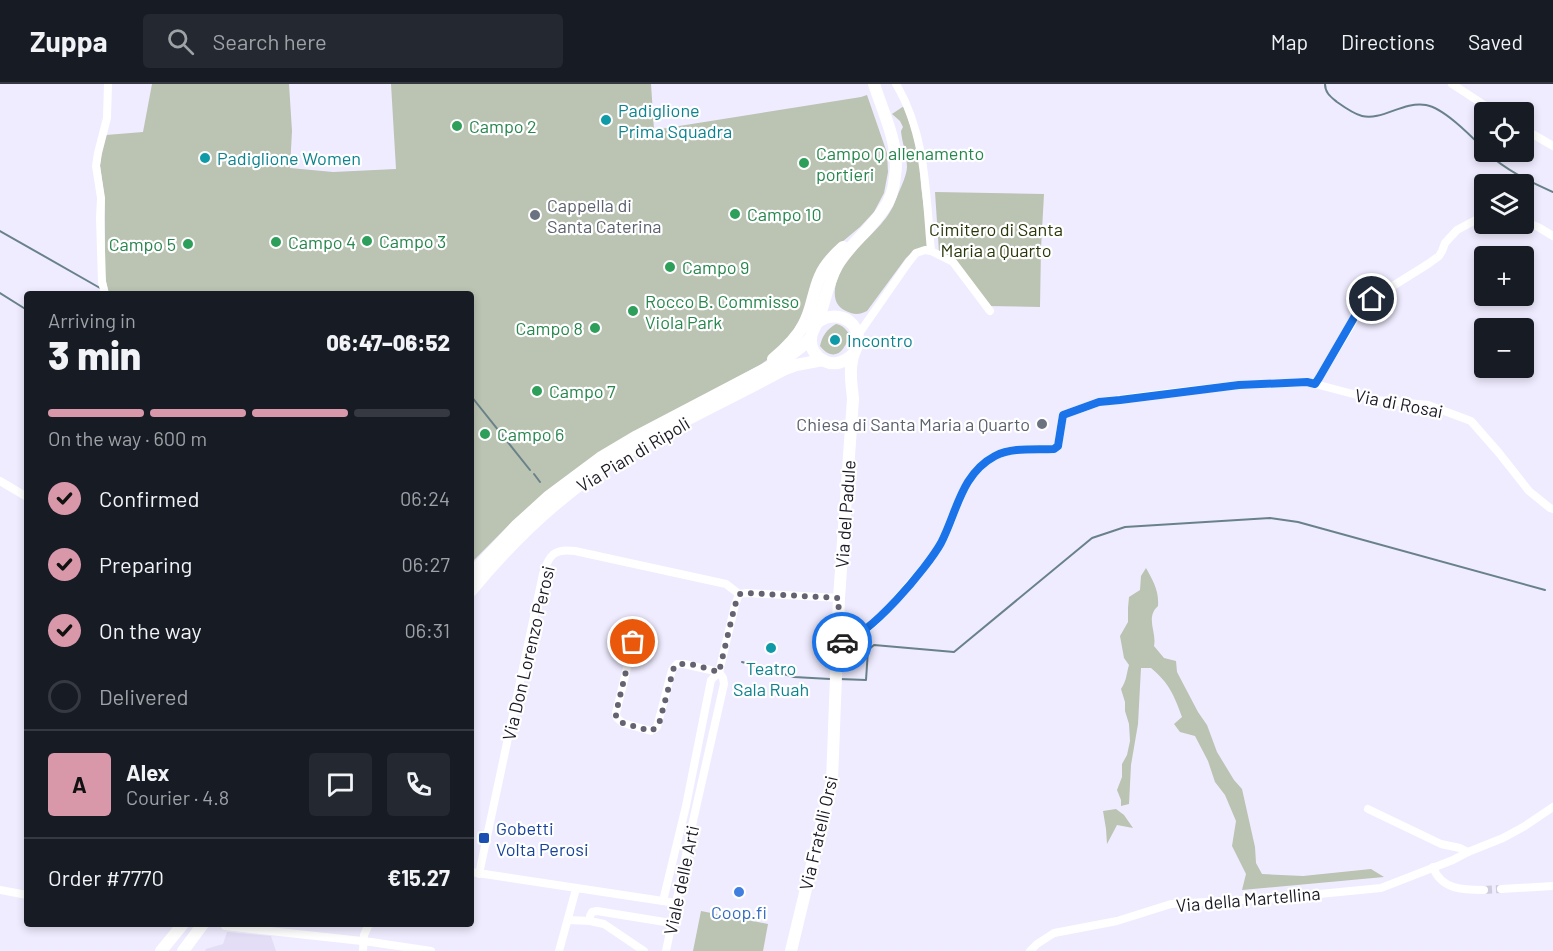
<!DOCTYPE html>
<html lang="en">
<head>
<meta charset="utf-8">
<style>
  :root { --surface:#171b24; --page:#242831; --text:#f1f3f6; --muted:#9ea1a6; --line:#363941; --accent:#d898aa }
  body { margin:0; font-family:Barlow,sans-serif; background:var(--page); color:var(--text); height:100vh; display:flex; flex-direction:column; font-size:22px; white-space:nowrap }
  * { box-sizing:border-box; margin:0 }
  p { font-size:20px; color:var(--muted) }
  .icon { flex:none; width:33px; height:33px; fill:none; stroke:currentColor; stroke-width:2; stroke-linecap:round; stroke-linejoin:round }
  .map { position:relative; flex:1; overflow:hidden }
  .details { position:absolute; left:24px; top:207px; width:450px; height:636px; display:flex; flex-direction:column; background:var(--surface); border-radius:6px; box-shadow:0 3px 9px #0003 }
  .details>* { flex:none }
  .fabs { position:absolute; left:1474px; top:18px; display:grid; gap:12px }
  .fabs a { display:grid; place-items:center; width:60px; height:60px; border-radius:6px; background:var(--surface); box-shadow:0 3px 9px #0003; font-size:30px }
  .pin { position:absolute; display:grid; place-items:center; width:51px; height:51px; color:#fff; margin:-26px; border:3px solid #fff; border-radius:50%; box-shadow:0 2px 6px #0007 }
  .courier { position:absolute; display:grid; place-items:center; width:60px; height:60px; margin:-30px; border:4px solid #1a73e8; border-radius:50%; background:#fff; color:#222; box-shadow:0 2px 8px #0007 }
  .head em { font-style:normal; font-weight:800 }
  .head div { display:flex; flex-direction:column-reverse }
  .head { display:flex; align-items:center; justify-content:space-between; height:102px; padding:0 24px }
  h1 { font-size:39px; font-weight:800; line-height:45px }
  .bar { display:grid; grid-template-columns:repeat(4,1fr); gap:9px 6px; align-content:center; height:72px; padding:0 24px }
  .bar i { height:8px; border-radius:4px; background:var(--line) }
  .bar .active { background:var(--accent) }
  .bar p { grid-column:span 4 }
  .line { display:flex; align-items:center; gap:15px; padding:0 24px; border-top:2px solid var(--line) }
  .line div { flex:1 }
  .round { display:grid; place-items:center; flex:none; width:63px; height:63px; border-radius:6px; background:var(--page) }
  ol { padding:0 24px; list-style:none }
  li { display:flex; align-items:center; gap:18px; height:66px }
  li p { margin-inline-start:auto }
  li .icon { padding:6px; border-radius:50%; background:var(--accent); color:#111; stroke-width:4 }
  li:last-child { color:var(--muted) }
  li i { width:33px; height:33px; border:3px solid var(--line); border-radius:50% }
  header { display:flex; align-items:center; gap:36px; box-sizing:border-box; height:84px; padding:0 30px; background:var(--surface); border-bottom:2px solid var(--line) }
  header strong { font-size:28px }
  nav { display:flex; gap:33px; margin-inline-start:auto; font-size:21px }
  .search { width:420px; height:54px; background:var(--page); display:flex; align-items:center; gap:15px; box-sizing:border-box; padding:0 21px; border-radius:6px; color:var(--muted); font-size:22px }
  .map>svg:first-child { display:block }
</style>
</head>
<body>
<header>
<strong>Zuppa</strong>
<div class="search"><svg class="icon" aria-label="search" viewBox="0 0 24 24"><circle cx="10" cy="10" r="6"/><path d="M15 15l6 6"/></svg>Search here</div>
<nav><a>Map</a><a>Directions</a><a>Saved</a></nav>
</header>
<div class="map">
<svg width="1553" height="867" viewBox="0 0 1553 867">
  <rect width="100%" height="100%" fill="#efecff"/>
  <polygon fill="#e3def5" points="227,848 271,852 276,867 205,867 206,865 223,860"/>
  <g fill="#bbc3b2">
    <polygon points="152,0 289,0 292,47 290,84 333,88 396,85 391,0 651,0 654,46 861,13 867,11 887,69 888,88 884,109 874,128 860,143 836,163 793,248 774,271 760,281 686,321 512,438 471,479 471,210 109,210 105,193 105,118 100,81 102,65 106,51 143,48"/>
    <path d="M904,22L919,68L921,102L929,162L915,166L906,174L867,227C859,231 854,231 846,227C825,218 838,188 848,175C863,156 886,141 895,118C898,109 907,92 907,83C907,71 902,59 901,47L903,43L900,37L892,30Z"/>
    <polygon points="935,108 1044,110 1041,164 1040,223 988,222 939,168"/>
    <path d="M836,240C842,241 846,245 849,250C846,268 833,279 820,262C822,252 827,245 836,240Z"/>
    <path d="M1146,484C1153,497 1159,506 1158,522C1145,534 1157,548 1154,562L1164,574L1176,577L1177,588L1198,628L1207,641L1217,668L1234,696L1242,705L1255,763L1256,779L1262,790L1303,792L1371,785L1384,793L1242,806L1246,790L1232,762L1236,737L1225,711L1215,698L1208,677L1195,652L1180,648L1174,640L1182,633C1174,611 1169,599 1151,584H1141L1138,640L1131,681L1129,720L1121,722V716L1117,706L1122,693V680L1127,671L1130,657L1129,640L1125,627V618L1121,605C1127,596 1126,591 1129,581L1124,574L1120,552L1128,538V524L1129,513L1140,506L1141,492Z"/>
    <polygon points="1116,725 1124,731 1133,744 1117,741 1107,760 1106,745 1103,727"/>
    <polygon points="701,827 768,840 763,867 693,867"/>
  </g>
  <g fill="none" stroke-linecap="round" stroke-linejoin="round">
    <g stroke="#69828a" stroke-width="2">
      <path d="M1325,0C1325,9 1331,13 1337,18C1344,23 1354,30 1362,32C1382,37 1403,17 1426,21C1444,24 1472,53 1485,66"/>
      <path d="M1486,68C1506,86 1528,97 1553,108"/>
      <polyline points="0,147 100,204"/>
      <polyline points="0,209 27,226"/>
      <polyline points="113,209 118,210"/>
      <polyline points="471,312 530,386"/>
      <polyline points="534,390 540,398"/>
      <polyline points="742,578 794,593 830,595"/>
      <polyline points="839,595 866,596 868,566 874,561 954,568 1092,454 1125,443 1270,434 1298,438 1545,506"/>
    </g>
    <polyline stroke="#cfccde" stroke-width="8" stroke-dasharray="8 4" stroke-linecap="butt" points="1484,806 1501,805"/>
    <g stroke="#fff" stroke-width="8">
      <path d="M896,0C926,50 926,111 931,167"/>
      <polyline points="1452,0 1495,28"/>
      <polyline points="1524,45 1553,62"/>
      <polyline points="1524,138 1538,143 1553,152"/>
      <polyline points="105,210 102,198 100,134 101,114 96,82 98,69 107,34 108,0"/>
      <polyline points="858,251 908,179 916,169 925,166 931,167 953,178 990,227"/>
      <polyline points="1315,300 1376,316 1428,321 1471,337 1499,369 1529,407 1550,424 1553,425"/>
      <polyline points="0,397 27,413"/>
      <polyline points="739,510 747,509 839,514"/>
      <path d="M837,558C843,558 849,557 855,553C875,541 892,521 907,503C919,489 932,476 941,459C957,429 961,390 995,372C1013,363 1035,366 1054,365L1058,362L1063,331L1099,318L1160,310L1239,301L1307,298L1315,300L1361,225L1372,215L1428,180L1439,172L1442,167L1445,159L1457,146L1485,131"/>
      <polyline points="633,559 616,629 617,634 623,639 651,647 657,643 672,586 677,580 684,580 719,588"/>
      <polyline points="1368,725 1441,760 1460,764 1468,768"/>
      <path d="M1433,783C1441,806 1464,806 1484,806"/>
      <polyline points="471,788 676,819"/>
      <path d="M479,790L543,490C549,471 554,464 575,467L726,500L739,510"/>
      <polyline points="1501,805 1553,802"/>
      <polyline points="0,806 27,811"/>
      <polyline points="663,817 686,722 711,596 719,588 735,521 739,510"/>
      <polyline points="568,836 590,837 604,840 644,867"/>
      <polyline points="590,837 590,832 592,828 597,827 671,839"/>
      <polyline points="225,842 371,858 431,867"/>
      <polyline points="363,867 364,851 369,840"/>
      <polyline points="559,867 576,805"/>
      <polyline points="666,867 693,737 724,600 723,594 719,588"/>
      <polyline points="1030,867 1037,860 1054,849 1117,837 1171,820 1278,814 1381,804 1453,776 1468,768 1503,754 1525,742 1553,723"/>
    </g>
    <g stroke="#fff" stroke-width="12">
      <path d="M853,270C845,278 835,282 824,277C816,273 810,264 811,255C811,246 817,242 819,234C825,217 828,198 837,182C849,161 870,146 883,126C890,117 894,104 895,92C900,61 883,29 874,0"/>
      <path d="M773,275C785,265 796,255 804,240C812,225 813,207 820,192C825,180 834,171 843,163"/>
      <polyline points="471,490 516,442 549,412 600,374 637,352 788,273 805,260 811,253"/>
      <path d="M471,507C507,463 547,424 593,391C653,349 721,320 785,285L796,281L823,276"/>
      <polyline points="161,867 183,840"/>
      <polyline points="183,867 203,840"/>
      <path d="M791,867L832,697L839,514L853,315C852,302 849,290 852,277C853,268 859,262 858,254C856,233 833,227 818,238"/>
    </g>
  </g>
  <g fill="none" stroke-linecap="round" stroke-linejoin="round">
    <path stroke="#656371" stroke-width="6" stroke-dasharray="0 10.8" d="M633,558L616,629V634L623,639L651,647L657,643L659,640L674,583C685,575 706,585 719,588L735,521L740,510L747,509L839,514L837,558H842"/>
    <path stroke="#1a73e8" stroke-width="8" d="M842,558C870,552 927,484 941,459C957,428 961,390 995,372C1013,363 1035,366 1054,365L1058,362L1063,331L1099,318L1120,316L1239,301L1307,298L1315,300L1319,294L1355,232L1361,225L1372,215"/>
  </g>
  <g fill="#0f9aa8" stroke="#fff" stroke-width="2">
    <circle cx="606" cy="36" r="6"/>
    <circle cx="205" cy="74" r="6"/>
    <circle cx="835" cy="256" r="6"/>
    <circle cx="771" cy="564" r="6"/>
  </g>
  <g fill="#2e9e5b" stroke="#fff" stroke-width="2">
    <circle cx="457" cy="42" r="6"/>
    <circle cx="804" cy="79" r="6"/>
    <circle cx="735" cy="130" r="6"/>
    <circle cx="367" cy="157" r="6"/>
    <circle cx="276" cy="158" r="6"/>
    <circle cx="188" cy="160" r="6"/>
    <circle cx="670" cy="183" r="6"/>
    <circle cx="633" cy="227" r="6"/>
    <circle cx="595" cy="244" r="6"/>
    <circle cx="537" cy="307" r="6"/>
    <circle cx="485" cy="350" r="6"/>
  </g>
  <g fill="#6b7280" stroke="#fff" stroke-width="2">
    <circle cx="535" cy="131" r="6"/>
    <circle cx="1042" cy="340" r="6"/>
  </g>
  <rect fill="#1a4fb4" stroke="#fff" stroke-width="2" x="478" y="748" width="12" height="12" rx="3"/>
  <circle fill="#3f7fe0" stroke="#fff" stroke-width="2" cx="739" cy="808" r="6"/>
  <g text-anchor="middle" dominant-baseline="central" stroke-width="4.5" stroke-linejoin="round" paint-order="stroke">
    <g font-size="18" fill="#0d838f" stroke="#fff" text-anchor="start">
      <text x="618" y="26">Padiglione<tspan x="618" dy="21">Prima Squadra</tspan></text>
      <text x="217" y="74">Padiglione Women</text>
      <text x="847" y="256">Incontro</text>
      <text x="771" y="584" text-anchor="middle">Teatro<tspan x="771" dy="21">Sala Ruah</tspan></text>
    </g>
    <g font-size="18" fill="#27864d" stroke="#fff" text-anchor="start">
      <text x="469" y="42">Campo 2</text>
      <text x="816" y="69">Campo Q allenamento<tspan x="816" dy="21">portieri</tspan></text>
      <text x="747" y="130">Campo 10</text>
      <text x="379" y="157">Campo 3</text>
      <text x="288" y="158">Campo 4</text>
      <text x="176" y="160" text-anchor="end">Campo 5</text>
      <text x="682" y="183">Campo 9</text>
      <text x="645" y="217">Rocco B. Commisso<tspan x="645" dy="21">Viola Park</tspan></text>
      <text x="583" y="244" text-anchor="end">Campo 8</text>
      <text x="549" y="307">Campo 7</text>
      <text x="497" y="350">Campo 6</text>
    </g>
    <g font-size="18" fill="#5b616d" stroke="#fff" text-anchor="start">
      <text x="547" y="121">Cappella di<tspan x="547" dy="21">Santa Caterina</tspan></text>
      <text x="1030" y="340" text-anchor="end">Chiesa di Santa Maria a Quarto</text>
    </g>
    <g font-size="18" fill="#283709" stroke="#fff">
      <text x="996" y="145">Cimitero di Santa<tspan x="996" dy="21">Maria a Quarto</tspan></text>
    </g>
    <g font-size="18" fill="#1b1924" stroke="#fff">
      <text transform="translate(1399 319) rotate(11)">Via di Rosai</text>
      <text transform="translate(633 370) rotate(-31)">Via Pian di Ripoli</text>
      <text transform="translate(845 430) rotate(-86)">Via del Padule</text>
      <text transform="translate(528 569) rotate(-77)">Via Don Lorenzo Perosi</text>
      <text transform="translate(818 749) rotate(-77)">Via Fratelli Orsi</text>
      <text transform="translate(681 796) rotate(-78)">Viale delle Arti</text>
      <text transform="translate(1248 815) rotate(-5)">Via della Martellina</text>
    </g>
    <g font-size="18" fill="#164399" stroke="#fff" text-anchor="start">
      <text x="496" y="744">Gobetti<tspan x="496" dy="21">Volta Perosi</tspan></text>
    </g>
    <g font-size="18" fill="#366cbe" stroke="#fff">
      <text x="739" y="828">Coop.fi</text>
    </g>
  </g>
</svg>
<div class="fabs">
<a><svg class="icon" aria-label="locate" viewBox="0 0 24 24"><circle cx="12" cy="12" r="6"/><path d="M12 2v4M12 18v4M2 12h4M18 12h4"/></svg></a>
<a><svg class="icon" aria-label="layers" viewBox="0 0 24 24"><path d="M12 4l9 5-9 5-9-5zM3 14l9 5 9-5"/></svg></a>
<a>+</a>
<a>−</a>
</div>
<div class="pin" style="left:633px;top:558px;background:#ea580c"><svg class="icon" aria-label="bag" viewBox="0 0 24 24"><path d="M5 8h14l-1 12H6zM9 8a3 3 0 0 1 6 0"/></svg></div>
<div class="pin" style="left:1372px;top:215px;background:#1f2937"><svg class="icon" aria-label="home" viewBox="0 0 24 24"><path d="M3 11l9-7 9 7M6 9v11h12V9"/></svg></div>
<div class="courier" style="left:842px;top:558px"><svg class="icon" aria-label="car" viewBox="0 0 24 24"><path d="M5 17H2v-5l4-1 3-4h7l3 4 3 1v5h-3M9 17h6M6 11h13"/><circle cx="7" cy="17" r="2"/><circle cx="17" cy="17" r="2"/></svg></div>
<section class="details">
<div class="head"><div><h1>3 min</h1><p>Arriving in</p></div><em>06:47–06:52</em></div>
<div class="bar"><i class="active"></i><i class="active"></i><i class="active"></i><i></i><p>On the way · 600 m</p></div>
<ol>
<li><svg class="icon" aria-label="check" viewBox="0 0 24 24"><path d="M5 12l5 5 9-10"/></svg>Confirmed<p>06:24</p></li>
<li><svg class="icon" aria-label="check" viewBox="0 0 24 24"><path d="M5 12l5 5 9-10"/></svg>Preparing<p>06:27</p></li>
<li><svg class="icon" aria-label="check" viewBox="0 0 24 24"><path d="M5 12l5 5 9-10"/></svg>On the way<p>06:31</p></li>
<li><i></i>Delivered</li>
</ol>
<div class="line" style="height:108px"><b class="round" style="background:var(--accent);color:#111">A</b><div><b>Alex</b><p>Courier · 4.8</p></div><a class="round"><svg class="icon" aria-label="chat" viewBox="0 0 24 24"><path d="M4 5h16v11H9l-5 4z"/></svg></a><a class="round"><svg class="icon" aria-label="phone" viewBox="0 0 24 24"><path d="M5 4h4l2 5-3 2q2 4 5 5l2-3 5 2v4C11 20 4 13 5 4z"/></svg></a></div>
<div class="line" style="height:78px"><div>Order #7770</div><b>€15.27</b></div>
</section>
</div>
</body>
</html>
